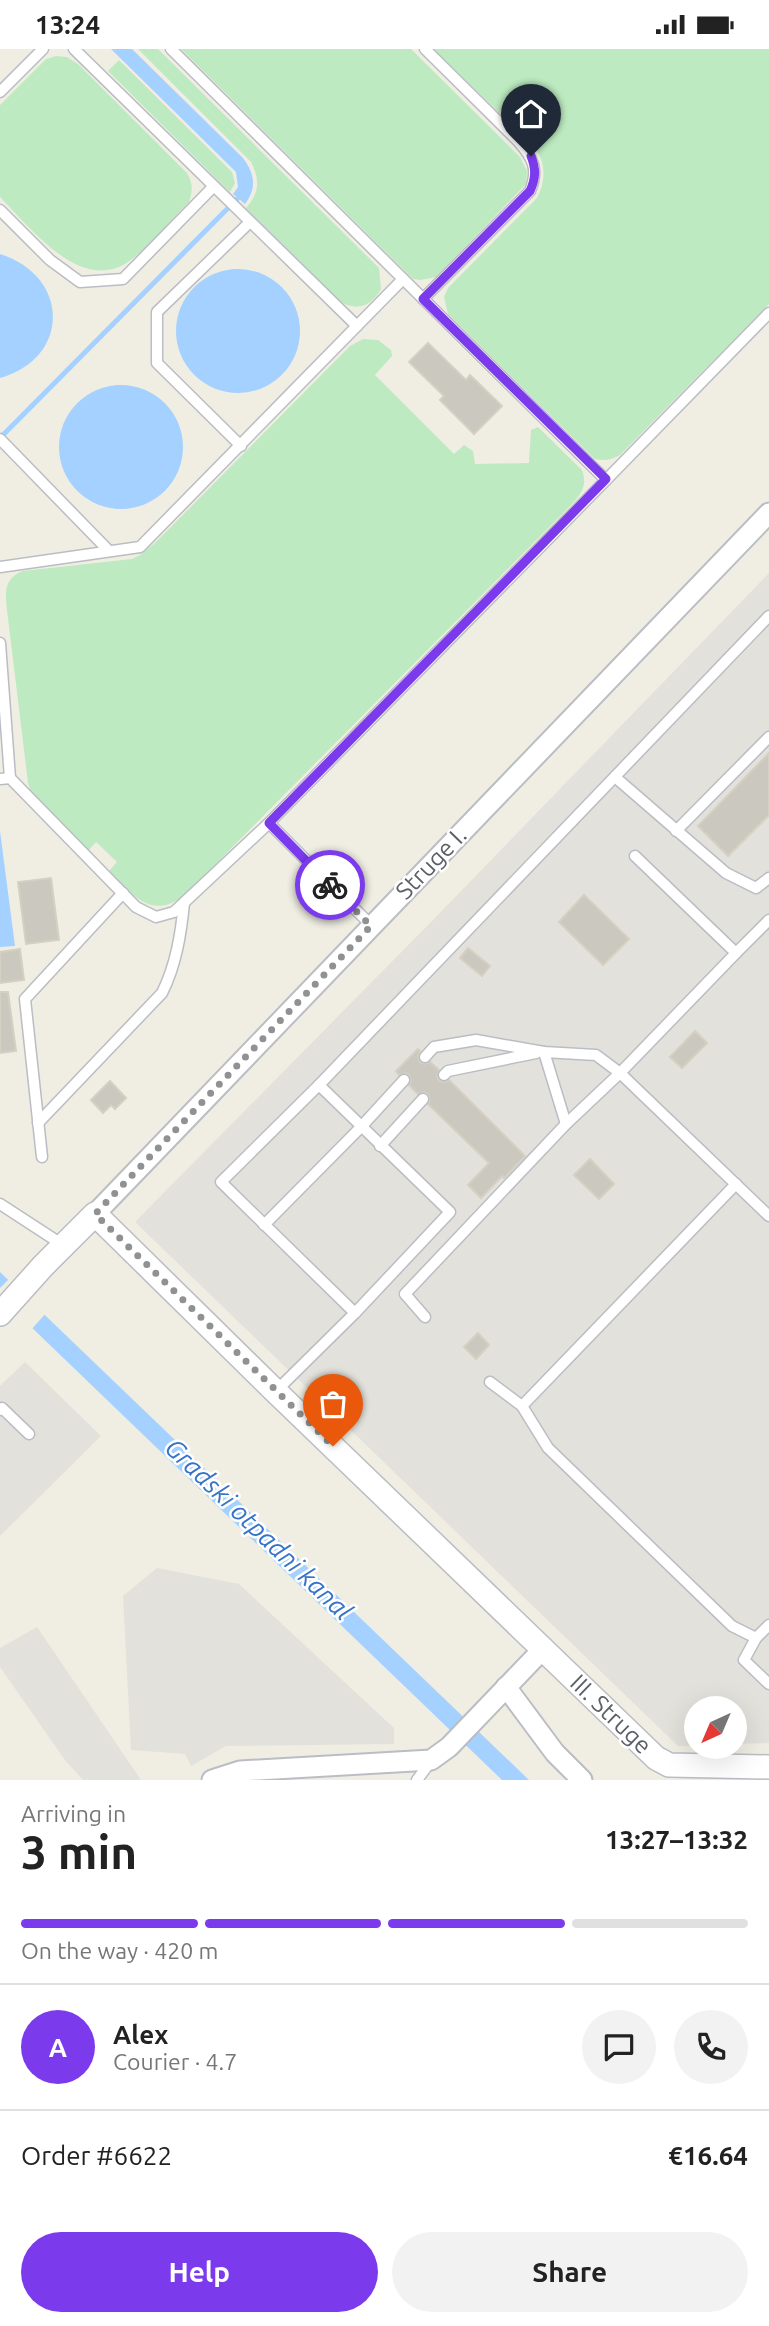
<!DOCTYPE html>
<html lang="en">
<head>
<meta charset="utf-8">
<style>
  :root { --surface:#fff; --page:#f2f2f2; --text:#222; --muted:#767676; --line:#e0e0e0; --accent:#7c3aed }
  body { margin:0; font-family:Ubuntu,sans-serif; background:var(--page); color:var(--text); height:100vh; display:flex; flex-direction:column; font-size:26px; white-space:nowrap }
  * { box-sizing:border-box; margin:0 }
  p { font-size:23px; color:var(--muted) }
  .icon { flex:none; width:38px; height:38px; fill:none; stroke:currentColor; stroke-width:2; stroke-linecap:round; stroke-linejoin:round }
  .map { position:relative; height:1731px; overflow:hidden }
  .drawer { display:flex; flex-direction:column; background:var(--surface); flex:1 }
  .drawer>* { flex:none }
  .needle { width:46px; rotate:224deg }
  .tools { position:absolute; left:684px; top:1647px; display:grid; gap:14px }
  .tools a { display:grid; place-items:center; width:63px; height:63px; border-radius:50%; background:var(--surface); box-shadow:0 7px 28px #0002; font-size:35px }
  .pin { position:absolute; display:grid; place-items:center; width:60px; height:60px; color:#fff; margin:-72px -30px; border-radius:50% 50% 50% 0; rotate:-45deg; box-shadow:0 0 7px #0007 }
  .pin .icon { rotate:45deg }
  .courier { position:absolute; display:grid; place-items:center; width:70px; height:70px; margin:-35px; border:5px solid #7c3aed; border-radius:50%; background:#fff; color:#222; box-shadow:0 2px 9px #0007 }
  .overview em { font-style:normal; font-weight:700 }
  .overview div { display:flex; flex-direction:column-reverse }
  .overview { display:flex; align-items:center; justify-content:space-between; height:119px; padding:0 21px }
  h1 { font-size:46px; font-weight:700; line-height:52px }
  .bar { display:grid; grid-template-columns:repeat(4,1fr); gap:10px 7px; align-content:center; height:84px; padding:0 21px }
  .bar i { height:9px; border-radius:5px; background:var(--line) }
  .bar .active { background:var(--accent) }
  .bar p { grid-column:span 4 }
  .line { display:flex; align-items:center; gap:18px; padding:0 21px; border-top:2px solid var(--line) }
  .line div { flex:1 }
  .round { display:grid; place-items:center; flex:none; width:74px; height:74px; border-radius:37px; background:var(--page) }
  .primary-button { display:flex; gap:14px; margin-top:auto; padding:14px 21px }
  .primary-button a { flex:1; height:80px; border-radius:42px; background:var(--accent); color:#fff; font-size:28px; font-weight:700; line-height:80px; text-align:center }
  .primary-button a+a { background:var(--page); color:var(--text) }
  .status { display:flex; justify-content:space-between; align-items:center; height:49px; padding:0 35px; background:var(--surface); direction:ltr }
  .status svg { height:19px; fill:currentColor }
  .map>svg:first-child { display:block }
</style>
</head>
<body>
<div class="status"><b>13:24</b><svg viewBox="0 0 49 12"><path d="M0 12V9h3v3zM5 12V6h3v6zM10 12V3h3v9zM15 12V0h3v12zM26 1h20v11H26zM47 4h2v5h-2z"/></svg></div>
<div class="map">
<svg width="769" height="1731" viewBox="0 0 769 1731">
  <rect width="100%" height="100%" fill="#f0eee3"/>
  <g fill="#e3e1db">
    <polygon points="769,524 769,1694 735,1695 735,1659 696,1659 696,1697 678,1697 135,1173 429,875"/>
    <polygon points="25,1313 101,1387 0,1487 0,1337"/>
    <polygon points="157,1519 239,1535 394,1679 394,1695 226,1697 191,1717 185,1705 131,1701 123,1547"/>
    <polygon points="37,1578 141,1731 83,1731 65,1711 0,1618 0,1599"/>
  </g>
  <g fill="#bdeac0">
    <path d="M138,0H158L379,219L381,240C372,256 358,263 341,253L246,159C260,143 260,131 251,113Z"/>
    <polygon points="181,0 411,0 520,108 527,122 526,135 436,228 421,231 413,230"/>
    <path d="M434,0H769V255L620,406C611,411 605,412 595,410L448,265L444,248L448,239L537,149C546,132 546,114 535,99Z"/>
    <path d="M56,7L67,8L78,15L187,124C193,135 193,141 189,153C170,171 153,194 132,210C83,249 31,179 0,148V56L46,10Z"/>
    <polygon points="119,11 232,123 235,134 230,143 108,22"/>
    <path d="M363,290L378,291L391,301L392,307L375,326L454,405L464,396L473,402L475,415L529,414L531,381L538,378L582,421C587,435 583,443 574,453L185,846C151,872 133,846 109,822L117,813L96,793L88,802L31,744L28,734L7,561C5,543 4,529 23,522L132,510L140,506L156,493L350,297Z"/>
  </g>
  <g fill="#a4d1ff">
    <path d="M111,0H132L243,109C255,125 257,139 245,155L233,145L238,138L236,123Z"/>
    <path d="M0,205C70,227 71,309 0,329Z"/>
    <circle cx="238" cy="282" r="62"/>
    <circle cx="121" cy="398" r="62"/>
    <polygon points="0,782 15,897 0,898"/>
    <polygon points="0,1223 529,1731 502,1731 0,1248"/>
  </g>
  <polygon fill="#f0eee3" points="11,1228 47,1263 30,1282 0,1253 0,1239"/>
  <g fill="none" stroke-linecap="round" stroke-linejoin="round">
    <polyline stroke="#a4d1ff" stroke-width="5" points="0,389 242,145"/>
  </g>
  <g fill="#cbc8c0" stroke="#d5d0c1" stroke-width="2">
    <polygon points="428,294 466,331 470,326 502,357 474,385 440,351 444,347 409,313"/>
    <polygon points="769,704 769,766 728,807 698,777"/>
    <polygon points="51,829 59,891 26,895 18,833"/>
    <polygon points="584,846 629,890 603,916 559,873"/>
    <polygon points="468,899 490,917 482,927 460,909"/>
    <polygon points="20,900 24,931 0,934 0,903"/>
    <polygon points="0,943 8,943 16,1002 0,1004"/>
    <polygon points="695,982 707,994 682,1019 670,1008"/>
    <polygon points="418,1000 420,1002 418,1007 420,1013 424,1015 430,1013 439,1021 437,1027 439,1032 445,1033 449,1031 525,1107 504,1129 502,1127 481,1149 468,1136 489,1114 428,1055 430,1051 428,1045 424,1043 418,1045 409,1036 411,1032 409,1026 405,1024 399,1026 396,1022"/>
    <polygon points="110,1032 126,1049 115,1060 111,1056 103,1064 91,1051"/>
    <polygon points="590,1110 614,1135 599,1150 574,1126"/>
    <polygon points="478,1284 489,1296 476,1310 464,1298"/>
  </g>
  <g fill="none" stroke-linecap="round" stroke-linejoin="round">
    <defs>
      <g id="service">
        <polyline points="74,0 357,277"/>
        <polyline points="171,0 606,431 269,774"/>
        <polyline points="0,43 43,0"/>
        <polyline points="0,161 50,211 80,233 123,230 213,138"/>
        <path d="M423,250L530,142C539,120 533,109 518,92L425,0"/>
        <polyline points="0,390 109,502"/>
        <polyline points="241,397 157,314 157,263 250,173"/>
        <polyline points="606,431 769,264"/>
        <polyline points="0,518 140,498 403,230"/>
        <polyline points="0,594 10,729"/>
        <polyline points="615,728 726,824 756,839 769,829"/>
        <polyline points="0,730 10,729 136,858 156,868 174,863 269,774 371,876"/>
        <polyline points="676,782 769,688"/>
        <polyline points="736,904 769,871"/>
        <polyline points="544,1003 566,1075"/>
        <polyline points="425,1008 434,998 476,991 544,1003 596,1006 620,1024 769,1167"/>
        <polyline points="444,1026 448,1022 536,1004"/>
        <polyline points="319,1036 221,1133 355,1264"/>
        <path d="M38,1074L162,944C176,916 181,885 184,854"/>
        <polyline points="380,1097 423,1050"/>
        <polyline points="42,1108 25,950 123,844"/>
        <polyline points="736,1135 522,1357 548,1399 732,1577 756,1589 769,1576"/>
        <polyline points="0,1155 63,1196"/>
        <polyline points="264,1176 361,1078 404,1031"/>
        <polyline points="425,1268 405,1245 566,1075 620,1024 736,904 635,807"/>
        <polyline points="490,1333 522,1357"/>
        <polyline points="276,1342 355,1264 450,1163 319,1036 769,567"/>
        <polyline points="0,1361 2,1359 29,1385"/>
        <polyline points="756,1589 744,1611 769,1635"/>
        <polyline points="417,1731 431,1712"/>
      </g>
      <g id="minor">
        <polyline points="95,1165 769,464"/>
        <polyline points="506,1638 555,1704 582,1731"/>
        <polyline points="212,1731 240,1722 431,1711 449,1698 543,1600"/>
      </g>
      <polyline id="tertiary" points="0,1265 43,1217 95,1165 275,1342 656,1709 669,1716 769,1718"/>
    </defs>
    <use href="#service" stroke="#bbbdc4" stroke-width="13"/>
    <use href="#minor" stroke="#bbbdc4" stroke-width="23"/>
    <use href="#tertiary" stroke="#bbbdc4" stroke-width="26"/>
    <use href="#service" stroke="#fff" stroke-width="10"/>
    <use href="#minor" stroke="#fff" stroke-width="19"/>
    <use href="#tertiary" stroke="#fff" stroke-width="23"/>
  </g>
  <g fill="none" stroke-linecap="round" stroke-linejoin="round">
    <polyline stroke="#8f9192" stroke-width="7" stroke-dasharray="0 12.6" points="330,836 371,877 95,1165 333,1397"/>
    <path stroke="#7c3aed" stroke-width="9" d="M330,836L269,774L606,430L423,250L530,142C536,129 536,120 531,107"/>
  </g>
  <g text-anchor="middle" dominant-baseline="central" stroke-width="5" stroke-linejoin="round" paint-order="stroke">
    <g font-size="24" fill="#5b5f66" stroke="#fff">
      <text transform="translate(431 814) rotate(-46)">Struge I.</text>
      <text transform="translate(611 1665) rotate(44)">III. Struge</text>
    </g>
    <g font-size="26" font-style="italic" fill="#3773c6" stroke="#fff">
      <text transform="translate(259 1480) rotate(44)">Gradski otpadni kanal</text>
    </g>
  </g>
</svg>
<div class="tools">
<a><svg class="needle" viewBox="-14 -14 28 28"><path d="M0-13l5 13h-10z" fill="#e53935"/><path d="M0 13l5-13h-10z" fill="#767676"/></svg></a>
</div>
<div class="pin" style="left:333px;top:1397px;background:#ea580c"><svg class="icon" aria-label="bag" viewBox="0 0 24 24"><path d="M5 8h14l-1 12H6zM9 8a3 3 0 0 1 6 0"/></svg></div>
<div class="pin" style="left:531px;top:107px;background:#1f2937"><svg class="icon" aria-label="home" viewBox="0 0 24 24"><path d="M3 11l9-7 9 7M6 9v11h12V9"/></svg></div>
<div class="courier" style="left:330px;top:836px"><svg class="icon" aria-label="bike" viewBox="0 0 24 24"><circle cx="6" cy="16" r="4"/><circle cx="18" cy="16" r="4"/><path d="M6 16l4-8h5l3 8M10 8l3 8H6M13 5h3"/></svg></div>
</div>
<section class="drawer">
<div class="overview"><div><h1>3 min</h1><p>Arriving in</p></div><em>13:27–13:32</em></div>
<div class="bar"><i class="active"></i><i class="active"></i><i class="active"></i><i></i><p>On the way · 420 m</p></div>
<div class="line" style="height:126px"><b class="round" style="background:var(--accent);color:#fff">A</b><div><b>Alex</b><p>Courier · 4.7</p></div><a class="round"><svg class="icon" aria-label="chat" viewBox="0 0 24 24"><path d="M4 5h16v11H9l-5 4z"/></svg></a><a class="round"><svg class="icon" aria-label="phone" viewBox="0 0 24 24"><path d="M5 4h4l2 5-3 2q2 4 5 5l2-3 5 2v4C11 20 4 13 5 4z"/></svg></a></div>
<div class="line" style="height:91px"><div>Order #6622</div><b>€16.64</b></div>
<div class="primary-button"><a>Help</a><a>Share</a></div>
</section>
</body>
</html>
